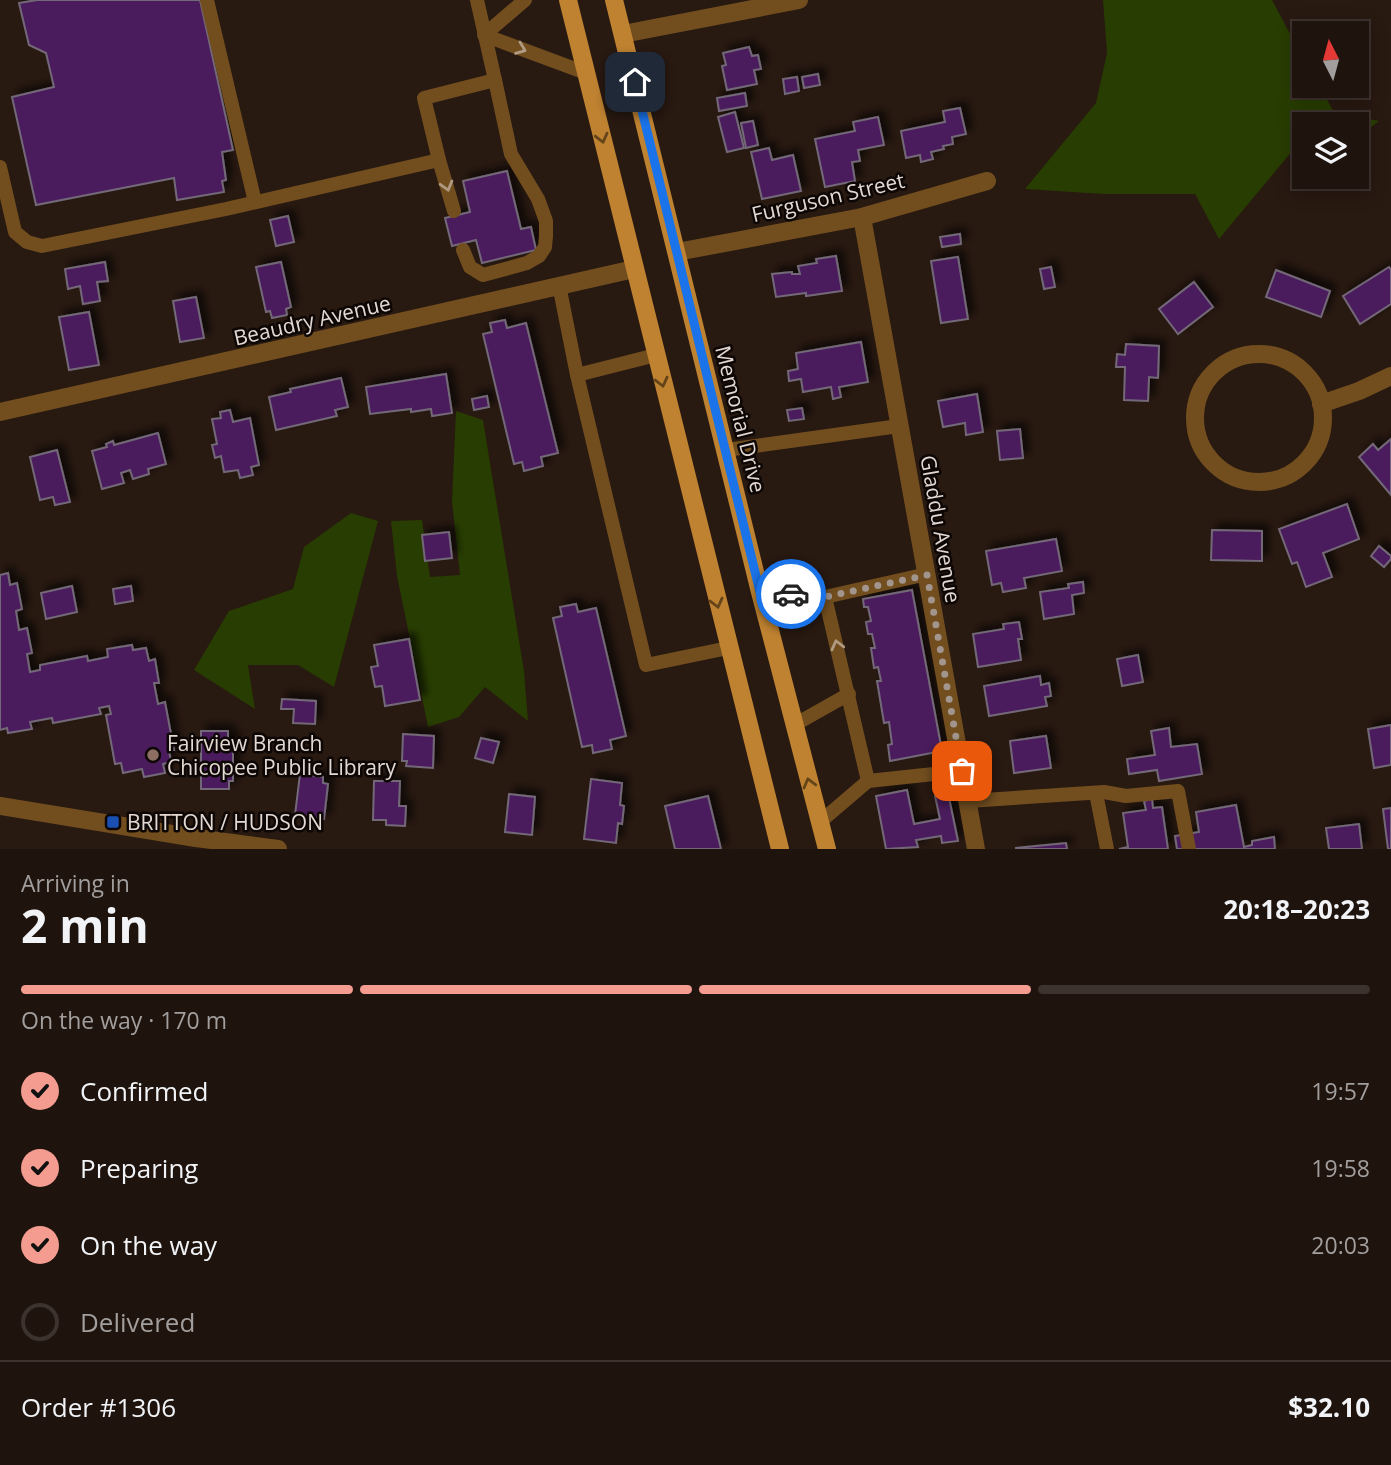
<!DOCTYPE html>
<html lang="en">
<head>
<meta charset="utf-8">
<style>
  :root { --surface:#1e130d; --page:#2b201b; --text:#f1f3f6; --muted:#a19e9d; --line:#3c322e; --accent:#f59c90 }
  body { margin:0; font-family:"Open Sans",sans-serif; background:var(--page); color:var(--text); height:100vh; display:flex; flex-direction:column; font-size:26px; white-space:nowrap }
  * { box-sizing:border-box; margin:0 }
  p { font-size:23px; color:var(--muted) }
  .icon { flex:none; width:38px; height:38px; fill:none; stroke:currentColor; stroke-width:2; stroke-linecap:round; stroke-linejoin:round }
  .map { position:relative; height:849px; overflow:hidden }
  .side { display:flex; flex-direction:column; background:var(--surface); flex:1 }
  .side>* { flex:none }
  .needle { width:46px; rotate:354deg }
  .buttons { position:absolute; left:1292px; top:21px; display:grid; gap:14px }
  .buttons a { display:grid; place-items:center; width:77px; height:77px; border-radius:0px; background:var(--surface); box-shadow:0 4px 18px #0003,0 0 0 2px var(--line); font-size:35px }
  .pin { position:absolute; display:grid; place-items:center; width:60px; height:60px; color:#fff; margin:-30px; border-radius:14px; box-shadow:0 4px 10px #0006 }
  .courier { position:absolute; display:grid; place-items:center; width:70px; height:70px; margin:-35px; border:5px solid #1a73e8; border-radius:50%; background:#fff; color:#222; box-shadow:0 2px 9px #0007 }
  .overview em { font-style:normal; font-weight:700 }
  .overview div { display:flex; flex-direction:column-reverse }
  .overview { display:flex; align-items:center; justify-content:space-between; height:119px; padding:0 21px }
  h1 { font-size:46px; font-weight:700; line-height:52px }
  .bar { display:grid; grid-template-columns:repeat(4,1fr); gap:10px 7px; align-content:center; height:84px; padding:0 21px }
  .bar i { height:9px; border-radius:5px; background:var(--line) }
  .bar .active { background:var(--accent) }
  .bar p { grid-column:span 4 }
  .line { display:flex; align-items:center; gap:18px; padding:0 21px; border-top:2px solid var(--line) }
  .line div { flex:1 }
  ol { padding:0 21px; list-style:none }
  li { display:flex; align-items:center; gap:21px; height:77px }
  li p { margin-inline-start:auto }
  li .icon { padding:7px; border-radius:50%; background:var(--accent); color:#111; stroke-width:4 }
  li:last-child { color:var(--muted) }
  li i { width:38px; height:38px; border:4px solid var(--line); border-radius:50% }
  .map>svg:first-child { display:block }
</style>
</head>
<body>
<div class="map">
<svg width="1391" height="849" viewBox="0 0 1391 849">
  <defs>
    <filter id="shadow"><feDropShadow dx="6" dy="-6" stdDeviation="3.5" flood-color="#0009"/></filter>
  </defs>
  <rect width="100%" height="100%" fill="#281911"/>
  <g fill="#283d01">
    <polygon points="1103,0 1272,0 1304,60 1304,86 1319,86 1334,112 1379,121 1356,139 1356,124 1304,124 1304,158 1293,150 1219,239 1195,194 1104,194 1025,189 1096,103 1107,53"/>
    <polygon points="456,411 483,420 524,671 528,721 485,687 459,717 428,727 397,576 391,521 422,520 430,577 460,575 452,501"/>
    <polygon points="351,513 378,521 334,687 298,665 248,665 255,709 194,670 229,611 293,589 304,547"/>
  </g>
  <g fill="#4b1c5d" stroke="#736878" stroke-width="2" filter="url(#shadow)">
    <polygon points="37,0 200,0 233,150 222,152 226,180 222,181 224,192 177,200 174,178 36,205 12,97 54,87 46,53 29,45 19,3"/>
    <polygon points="1304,38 1304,54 1296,55 1293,40"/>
    <polygon points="749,47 752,56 758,55 761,69 754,70 757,84 727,90 722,66 726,65 723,53"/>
    <polygon points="818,74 820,85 804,88 802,77"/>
    <polygon points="797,77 799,91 785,94 783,79"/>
    <polygon points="745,93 747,106 719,111 717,98"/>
    <polygon points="960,108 966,134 952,137 953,144 943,146 944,149 931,152 933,159 921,162 920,155 906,158 901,131 945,122 943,111"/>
    <polygon points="735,112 744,148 727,152 718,117"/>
    <polygon points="878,117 884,145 858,150 860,161 852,162 855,181 825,187 815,139 855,131 853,122"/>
    <polygon points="753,121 758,145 746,148 741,123"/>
    <polygon points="769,148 772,160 793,155 801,191 762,199 751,152"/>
    <polygon points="507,171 521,229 531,227 536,250 482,263 476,240 452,246 445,218 470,212 463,181"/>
    <polygon points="288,216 294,242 276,246 270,220"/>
    <polygon points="960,234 961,244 942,247 940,237"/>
    <polygon points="836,256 842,291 806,296 806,293 776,297 772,274 792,272 792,274 800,274 798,266 817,263 816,259"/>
    <polygon points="958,257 968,319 941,323 931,261"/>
    <polygon points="105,262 108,281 97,282 100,301 83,304 80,286 68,289 65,269"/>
    <polygon points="281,262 291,307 286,309 287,315 272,318 270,311 266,312 256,267"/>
    <polygon points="1051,267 1055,287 1044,289 1040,269"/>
    <polygon points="1389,267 1391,270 1391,304 1360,324 1343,296"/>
    <polygon points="1276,270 1330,291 1321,317 1266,297"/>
    <polygon points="1194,282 1213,307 1178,334 1159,309"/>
    <polygon points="196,297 204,338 180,342 173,301"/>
    <polygon points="89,312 99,365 69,370 59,317"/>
    <polygon points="505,320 507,328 526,323 558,453 541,457 543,466 524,471 522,462 514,464 483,334 492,332 490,323"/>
    <polygon points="861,342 868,382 839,387 841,397 833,399 831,387 803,392 801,379 789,381 788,371 798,369 796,353"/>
    <polygon points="1126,344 1159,346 1158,378 1149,377 1148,401 1124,400 1125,367 1116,367 1117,354 1125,355"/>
    <polygon points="446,374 452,413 432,416 431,409 411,412 411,409 370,414 366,387"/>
    <polygon points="341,378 348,407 335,410 337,416 276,430 269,397 291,392 290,389"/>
    <polygon points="977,394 983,432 966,435 965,423 943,427 938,401"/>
    <polygon points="487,396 489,407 474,410 472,399"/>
    <polygon points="802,408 804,419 789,421 787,410"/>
    <polygon points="230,410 233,422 250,418 259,465 251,467 253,475 240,478 238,470 224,472 221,456 215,458 212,445 217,444 212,419 221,418 220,412"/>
    <polygon points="1020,429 1023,458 1000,460 997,431"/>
    <polygon points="158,433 166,464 148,469 149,474 133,479 130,470 121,473 124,483 102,489 92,451 107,447 106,444 113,441 114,445"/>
    <polygon points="1391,439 1391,495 1359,457 1373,444 1378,450"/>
    <polygon points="57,450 70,502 55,505 53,497 40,500 30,457"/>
    <polygon points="1347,504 1359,539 1323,553 1332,577 1306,587 1297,562 1292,564 1279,529"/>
    <polygon points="1212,530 1262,531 1262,561 1211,560"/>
    <polygon points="449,532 452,558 425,561 422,535"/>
    <polygon points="1056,539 1062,571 1024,578 1026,588 1003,592 1001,583 992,585 986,551"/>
    <polygon points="1379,546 1391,556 1391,559 1384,567 1371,556"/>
    <polygon points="8,573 10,585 17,583 22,609 16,611 19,630 27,628 32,653 27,654 30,672 40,670 40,665 87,656 88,661 108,657 107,649 132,645 133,650 146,648 149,661 155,659 159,683 154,683 158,704 165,702 174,750 169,750 171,762 163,764 165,773 144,777 142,769 123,773 121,763 115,764 106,715 111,714 109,706 99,708 101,714 53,723 52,718 30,722 32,729 8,733 7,728 0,730 0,575"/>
    <polygon points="1083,582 1084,593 1072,595 1074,614 1044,619 1040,592 1069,588 1068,584"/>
    <polygon points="72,586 77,612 46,619 41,593"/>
    <polygon points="131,586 133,601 115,604 113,589"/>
    <polygon points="912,590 942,751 890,761 888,745 892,744 889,722 884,723 877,681 881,681 878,667 874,668 871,648 875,648 872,634 868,634 866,622 871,621 868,607 864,607 863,599"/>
    <polygon points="576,604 578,612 596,608 626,736 610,740 612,749 593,753 592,745 582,747 553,618 562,616 560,607"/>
    <polygon points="1019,622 1022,639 1018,639 1021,660 978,667 973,634 1004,629 1003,624"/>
    <polygon points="409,639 420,700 385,706 382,686 375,687 371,667 378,666 374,645"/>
    <polygon points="1138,655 1143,682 1122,686 1117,659"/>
    <polygon points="1040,676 1041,685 1049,683 1051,696 1045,697 1047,706 989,716 984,686"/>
    <polygon points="282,699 316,701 315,724 293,723 294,709 281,709"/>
    <polygon points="1391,725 1391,765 1374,768 1368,729"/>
    <polygon points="1169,728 1171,747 1197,744 1202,774 1159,781 1157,770 1129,774 1127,759 1155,755 1151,731"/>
    <polygon points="201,731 228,731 228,738 233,738 233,781 229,781 229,789 201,789"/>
    <polygon points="403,734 434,736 433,768 406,766 407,761 402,761"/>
    <polygon points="1046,736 1051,768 1014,773 1010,741"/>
    <polygon points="481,738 499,742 493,763 475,758"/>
    <polygon points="300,774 323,777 323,783 328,784 324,819 295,815"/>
    <polygon points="591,779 622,783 620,805 624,806 622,824 618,823 616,843 584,839"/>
    <polygon points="374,781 400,781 399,806 406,806 405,826 386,825 386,820 373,820"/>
    <polygon points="907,790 914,824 940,819 935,796 948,793 958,841 942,843 941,836 916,840 918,847 886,849 876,796"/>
    <polygon points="509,794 535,797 532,835 505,832"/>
    <polygon points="708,796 721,849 675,849 665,806"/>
    <polygon points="1152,799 1153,808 1162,807 1168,849 1119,849 1128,847 1123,813 1146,810 1144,801"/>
    <polygon points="1236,805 1244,847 1252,845 1252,841 1274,837 1275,849 1177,849 1175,836 1199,832 1196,812"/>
    <polygon points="1391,808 1391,849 1388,849 1383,809"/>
    <polygon points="1359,824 1362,849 1329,849 1326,828"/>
    <polygon points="1066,843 1067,849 1016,849 1016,848"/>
  </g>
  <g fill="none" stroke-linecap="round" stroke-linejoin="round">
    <g stroke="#724e1f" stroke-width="14">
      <polyline points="207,0 255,202"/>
      <polyline points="525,0 484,35 586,73"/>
      <polyline points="439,160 454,211"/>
      <polyline points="0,167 15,232 27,242 42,246 226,209 439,160 424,98 495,80 477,0"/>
      <polyline points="463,250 470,267 483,275 527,263 539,256 545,247 546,236 546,221 538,199 511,154 495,80"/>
      <polyline points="559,285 577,375"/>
      <polyline points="656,355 577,375 646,665 728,648"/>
      <polyline points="726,450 899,426"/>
      <polyline points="760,592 825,597 927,574"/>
      <polyline points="825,597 868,781"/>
      <polyline points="794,725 849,694"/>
      <polyline points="1096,793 1107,849"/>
      <polyline points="968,801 1104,792 1126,796 1178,791 1189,849"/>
      <polyline points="820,822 868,781 962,771"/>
    </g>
    <g stroke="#724e1f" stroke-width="18">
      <polyline points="623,34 799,0"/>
      <polyline points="862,217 976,849"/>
      <polyline points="677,252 862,217 987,181"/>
      <circle cx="1259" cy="418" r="64"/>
      <polyline points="1321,404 1359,391 1391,376"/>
      <polyline points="0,412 634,269"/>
    </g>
    <polyline stroke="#724e1f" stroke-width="18" points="0,806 196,838 278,849"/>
    <g stroke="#be8231" stroke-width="18">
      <polyline points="568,0 780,849"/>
      <polyline points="614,0 760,592 827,849"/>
    </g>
  </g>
  <defs><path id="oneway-chevron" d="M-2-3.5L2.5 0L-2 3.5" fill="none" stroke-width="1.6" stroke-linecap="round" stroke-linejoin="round" transform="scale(1.75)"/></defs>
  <g stroke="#b09a81">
    <use href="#oneway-chevron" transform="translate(521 49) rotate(21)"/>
    <use href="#oneway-chevron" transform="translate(447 186) rotate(74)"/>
    <use href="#oneway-chevron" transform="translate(837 645) rotate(-104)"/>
  </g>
  <g stroke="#65441a">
    <use href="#oneway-chevron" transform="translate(602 138) rotate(76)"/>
    <use href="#oneway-chevron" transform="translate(662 382) rotate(76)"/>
    <use href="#oneway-chevron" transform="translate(717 603) rotate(76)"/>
    <use href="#oneway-chevron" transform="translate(809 783) rotate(-105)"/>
  </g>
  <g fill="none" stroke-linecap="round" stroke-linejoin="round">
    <polyline stroke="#a2958e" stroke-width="7" stroke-dasharray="0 12.6" points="791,594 825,597 927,575 962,771"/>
    <polyline stroke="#1a73e8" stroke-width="9" points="635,82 760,592 791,594"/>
  </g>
  <circle fill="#8d6e63" stroke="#0c0604" stroke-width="2.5" cx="153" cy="755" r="7"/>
  <rect fill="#1a4fb4" stroke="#0c0604" stroke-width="2.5" x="106" y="815" width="14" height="14" rx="3.5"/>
  <g text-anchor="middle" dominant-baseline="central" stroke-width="5" stroke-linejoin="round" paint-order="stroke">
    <g font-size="21" fill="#e3d8d2" stroke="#0c0604">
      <text transform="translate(828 197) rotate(-13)">Furguson Street</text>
      <text transform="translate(312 320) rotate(-13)">Beaudry Avenue</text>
      <text transform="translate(741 419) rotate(76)">Memorial Drive</text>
      <text transform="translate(941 529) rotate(80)">Gladdu Avenue</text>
    </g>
    <g font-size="21" fill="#e3d8d2" stroke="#0c0604" text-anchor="start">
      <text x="167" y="743">Fairview Branch<tspan x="167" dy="24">Chicopee Public Library</tspan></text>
      <text x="127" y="822">BRITTON / HUDSON</text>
    </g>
  </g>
</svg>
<div class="buttons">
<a><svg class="needle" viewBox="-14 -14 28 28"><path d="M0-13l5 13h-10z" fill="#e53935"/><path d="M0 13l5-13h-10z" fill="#a19e9d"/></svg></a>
<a><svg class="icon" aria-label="layers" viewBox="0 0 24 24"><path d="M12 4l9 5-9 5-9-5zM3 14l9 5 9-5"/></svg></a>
</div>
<div class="pin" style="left:962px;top:771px;background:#ea580c"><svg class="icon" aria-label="bag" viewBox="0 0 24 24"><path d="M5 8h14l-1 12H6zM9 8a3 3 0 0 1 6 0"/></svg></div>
<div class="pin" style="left:635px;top:82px;background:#1f2937"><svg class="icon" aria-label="home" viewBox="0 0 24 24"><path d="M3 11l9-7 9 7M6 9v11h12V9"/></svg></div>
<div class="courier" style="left:791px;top:594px"><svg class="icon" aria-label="car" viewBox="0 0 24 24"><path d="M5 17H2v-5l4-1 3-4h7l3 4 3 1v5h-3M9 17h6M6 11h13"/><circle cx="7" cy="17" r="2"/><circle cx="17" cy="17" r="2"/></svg></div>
</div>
<section class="side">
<div class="overview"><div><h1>2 min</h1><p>Arriving in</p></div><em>20:18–20:23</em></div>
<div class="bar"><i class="active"></i><i class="active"></i><i class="active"></i><i></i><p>On the way · 170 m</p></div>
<ol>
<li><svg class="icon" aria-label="check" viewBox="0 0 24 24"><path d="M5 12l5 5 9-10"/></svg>Confirmed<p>19:57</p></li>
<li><svg class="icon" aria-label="check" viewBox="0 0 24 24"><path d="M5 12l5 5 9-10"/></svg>Preparing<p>19:58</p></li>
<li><svg class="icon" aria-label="check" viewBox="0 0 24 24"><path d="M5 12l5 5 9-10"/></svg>On the way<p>20:03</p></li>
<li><i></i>Delivered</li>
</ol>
<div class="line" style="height:91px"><div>Order #1306</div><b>$32.10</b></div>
</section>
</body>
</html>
